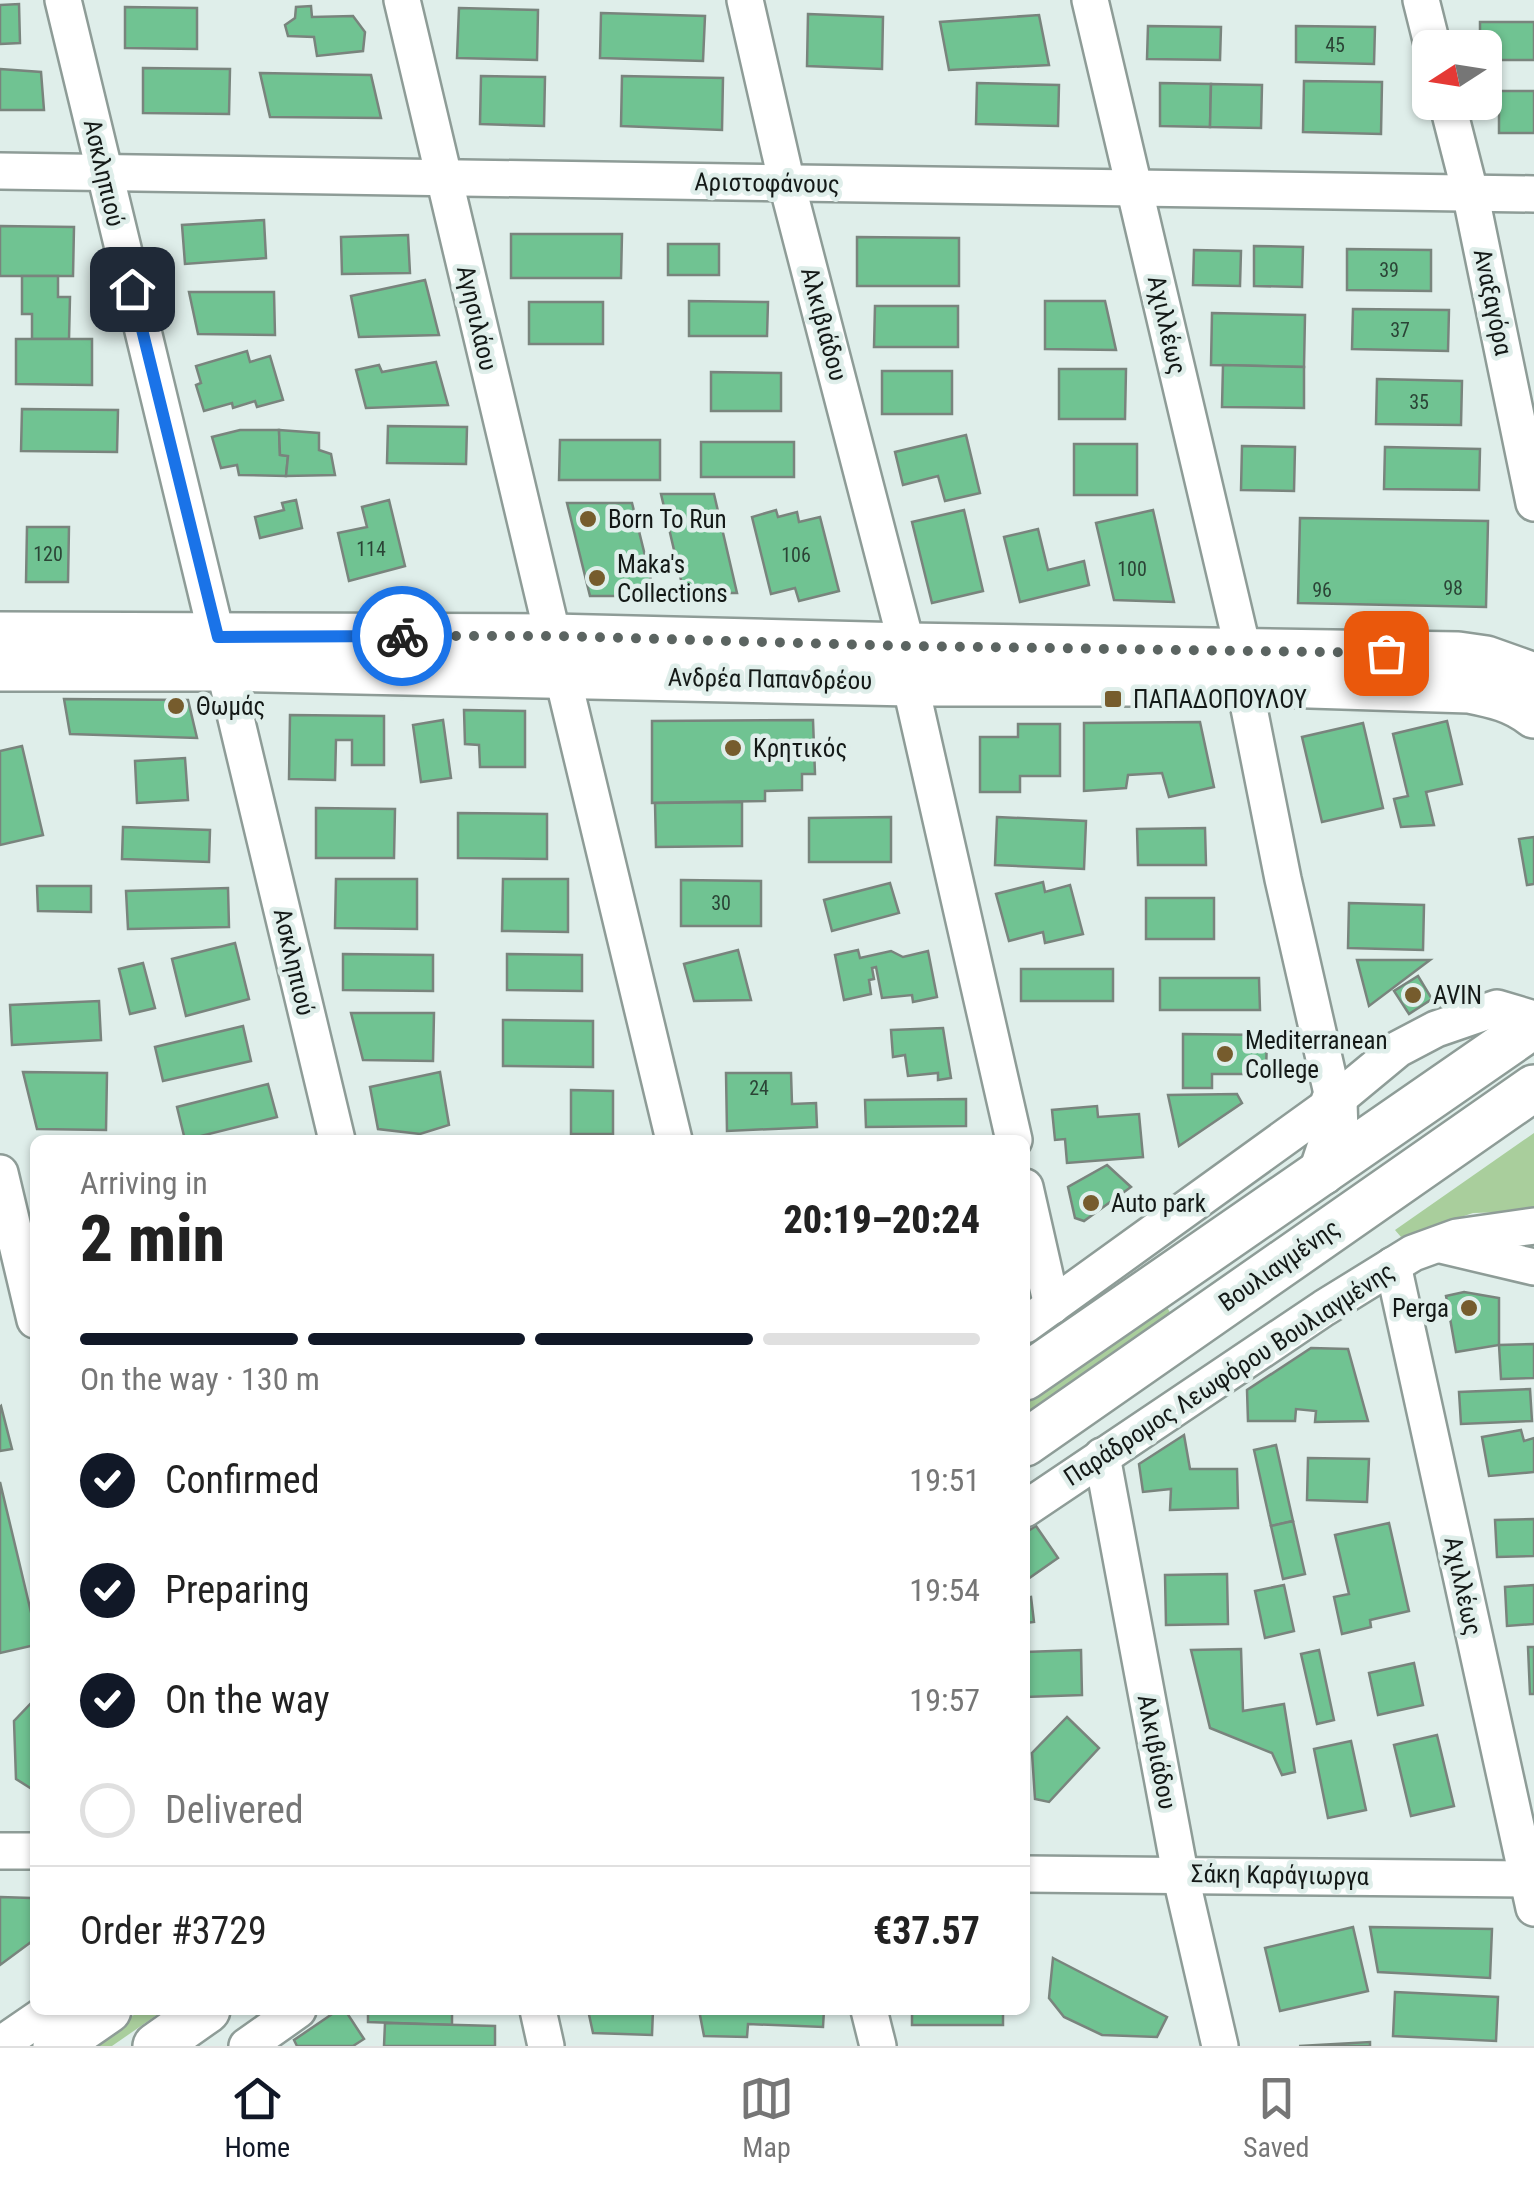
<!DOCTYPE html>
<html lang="en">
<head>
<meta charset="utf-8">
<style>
  :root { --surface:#fff; --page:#f2f2f2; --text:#222; --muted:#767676; --line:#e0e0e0; --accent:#111827 }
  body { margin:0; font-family:"Roboto Condensed",sans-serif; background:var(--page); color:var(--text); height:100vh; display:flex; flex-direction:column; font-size:38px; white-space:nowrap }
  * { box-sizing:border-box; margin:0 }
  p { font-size:32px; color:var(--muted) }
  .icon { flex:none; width:55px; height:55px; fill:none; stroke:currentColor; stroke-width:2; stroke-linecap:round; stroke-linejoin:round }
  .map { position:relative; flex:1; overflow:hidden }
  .sheet { position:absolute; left:30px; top:1135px; width:1000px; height:880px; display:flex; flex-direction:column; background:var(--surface); border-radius:15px; box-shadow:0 2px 8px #0004 }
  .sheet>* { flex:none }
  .needle { width:65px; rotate:258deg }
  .controls { position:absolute; left:1412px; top:30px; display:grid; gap:20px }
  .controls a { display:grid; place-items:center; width:90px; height:90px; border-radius:15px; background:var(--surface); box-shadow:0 2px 8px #0004; font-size:50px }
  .pin { position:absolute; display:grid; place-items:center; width:85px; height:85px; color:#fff; margin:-42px; border-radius:20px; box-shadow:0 5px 15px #0006 }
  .courier { position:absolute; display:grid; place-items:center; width:100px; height:100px; margin:-50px; border:8px solid #1a73e8; border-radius:50%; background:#fff; color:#222; box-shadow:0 2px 12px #0007 }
  .headline em { font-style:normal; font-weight:800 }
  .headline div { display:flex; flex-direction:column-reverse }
  .headline { display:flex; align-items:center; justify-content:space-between; height:170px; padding:0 50px }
  h1 { font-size:65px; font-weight:800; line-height:75px }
  .bar { display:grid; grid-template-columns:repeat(4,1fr); gap:15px 10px; align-content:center; height:120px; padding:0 50px }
  .bar i { height:12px; border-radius:8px; background:var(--line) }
  .bar .on { background:var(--accent) }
  .bar p { grid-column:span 4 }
  .line { display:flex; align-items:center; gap:25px; padding:0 50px; border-top:2px solid var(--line) }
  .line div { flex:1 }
  ol { padding:0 50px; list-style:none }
  li { display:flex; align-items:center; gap:30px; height:110px }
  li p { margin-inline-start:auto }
  li .icon { padding:10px; border-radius:50%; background:var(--accent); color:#fff; stroke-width:4 }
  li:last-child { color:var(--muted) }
  li i { width:55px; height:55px; border:5px solid var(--line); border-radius:50% }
  .tabs { display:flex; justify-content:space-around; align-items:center; height:140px; border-top:2px solid var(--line); background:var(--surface); font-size:28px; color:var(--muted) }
  .tabs a { display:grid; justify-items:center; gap:5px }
  .tabs .on { color:var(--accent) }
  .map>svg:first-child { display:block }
</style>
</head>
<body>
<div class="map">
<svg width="1534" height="2046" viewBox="0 0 1534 2046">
  <rect width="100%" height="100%" fill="#dfeeea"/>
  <g fill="#a9ce9c">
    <polygon points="1534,1133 1534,1211 1473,1213 1401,1237 1395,1230"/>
    <polygon points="1165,1304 1171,1314 1025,1415 1025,1401"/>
    <polygon points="141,2010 164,2010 112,2046 89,2046"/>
  </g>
  <g fill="#70c392" stroke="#79847d" stroke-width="2.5">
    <polygon points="19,4 20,43 0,44 0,5"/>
    <polygon points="311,6 312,17 353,16 365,32 363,51 317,56 314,37 288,36 285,25 295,18 296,7"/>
    <polygon points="125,7 197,8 197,49 125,48"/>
    <polygon points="459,8 538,10 537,60 457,58"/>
    <polygon points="601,13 705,16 703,61 600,58"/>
    <polygon points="808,14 883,17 882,69 807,66"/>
    <polygon points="1039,15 1049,65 949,70 940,22"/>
    <polygon points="1480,22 1534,22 1534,60 1485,60 1485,48 1480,48"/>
    <polygon points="1148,26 1221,27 1220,60 1147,59"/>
    <polygon points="1296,26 1375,27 1374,64 1296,62"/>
    <polygon points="143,68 230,69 229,114 143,113"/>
    <polygon points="0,69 41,72 44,110 0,110"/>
    <polygon points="260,73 371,75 381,118 270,117"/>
    <polygon points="481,76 545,77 544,126 480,124"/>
    <polygon points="622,76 723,78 722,130 621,126"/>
    <polygon points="1304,81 1382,82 1381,134 1303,132"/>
    <polygon points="977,83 1059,85 1058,126 976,124"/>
    <polygon points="1160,83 1211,84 1210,127 1160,126"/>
    <polygon points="1211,84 1262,85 1261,128 1210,127"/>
    <rect x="1499" y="91" width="35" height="42"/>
    <polygon points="264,220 266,258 185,264 182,225"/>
    <polygon points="0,226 74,227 73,276 0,276"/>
    <polygon points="511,234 622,234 621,278 511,278"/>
    <polygon points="408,235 410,273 342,274 341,237"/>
    <polygon points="857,237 959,238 959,286 857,286"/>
    <rect x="668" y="244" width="51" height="31"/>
    <polygon points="1254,246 1303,247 1302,287 1254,286"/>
    <polygon points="1347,249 1431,250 1431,291 1347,290"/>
    <polygon points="1194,250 1241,251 1240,286 1193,285"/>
    <polygon points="22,276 58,276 58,297 70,297 69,339 32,339 32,314 22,314"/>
    <polygon points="425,280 439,335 359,337 351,296"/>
    <polygon points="189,292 274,292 275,335 198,334"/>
    <polygon points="689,301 768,302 767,336 689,336"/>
    <polygon points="1045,301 1105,301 1116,350 1045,349"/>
    <rect x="529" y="302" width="74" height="42"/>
    <polygon points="875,306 958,306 958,347 874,347"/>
    <polygon points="1353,309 1449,310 1448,351 1352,349"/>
    <polygon points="1212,313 1305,315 1304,367 1211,365"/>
    <polygon points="16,339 92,339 92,385 16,384"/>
    <polygon points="247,351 250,362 270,356 283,400 257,407 255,401 233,408 232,403 204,411 196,385 201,383 196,366"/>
    <polygon points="436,362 448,405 366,408 356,370 379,365 382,372"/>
    <polygon points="1223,365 1304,367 1304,408 1222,407"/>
    <polygon points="1059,369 1126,369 1125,419 1059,419"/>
    <rect x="882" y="371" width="70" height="43"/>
    <polygon points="711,372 781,373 781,411 711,411"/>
    <polygon points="1377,379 1462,381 1461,425 1376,424"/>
    <polygon points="22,409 118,410 117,452 21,451"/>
    <polygon points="388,426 467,427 466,464 387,463"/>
    <polygon points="240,430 279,430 280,455 288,456 286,476 239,475 237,465 221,468 212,437"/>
    <polygon points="279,430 319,433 319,450 331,454 335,475 286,476 288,456 280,455"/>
    <polygon points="966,435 980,493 945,501 938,476 903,485 895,452"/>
    <polygon points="560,440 660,440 660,480 559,480"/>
    <rect x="701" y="442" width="93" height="35"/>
    <rect x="1074" y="444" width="63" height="51"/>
    <polygon points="1242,446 1295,447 1294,491 1241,490"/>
    <polygon points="1385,447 1480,449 1479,490 1384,489"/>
    <polygon points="661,494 714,494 737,593 684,593"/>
    <polygon points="296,500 302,528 260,538 255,517 284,510 282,503"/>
    <polygon points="389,500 405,566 349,581 338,533 367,527 362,507"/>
    <polygon points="567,503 632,503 655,596 590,596"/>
    <polygon points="776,510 778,517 797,512 799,522 820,517 839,591 799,601 795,588 771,594 752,517"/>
    <polygon points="964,510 983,591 932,603 912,522"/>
    <polygon points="1153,510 1174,602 1114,600 1096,523"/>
    <polygon points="1300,518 1488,521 1486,607 1298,603"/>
    <polygon points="27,527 69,527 68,582 26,582"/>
    <polygon points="1038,529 1048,570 1084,561 1089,585 1020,602 1004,537"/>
    <polygon points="64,699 188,700 197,738 70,734"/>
    <polygon points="464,710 525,711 525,767 480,767 479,745 465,744"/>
    <polygon points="290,715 384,716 384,765 352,765 352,740 336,740 335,780 289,779"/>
    <polygon points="443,720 451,778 421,782 413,725"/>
    <polygon points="813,720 815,774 802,774 802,790 765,791 765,801 652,803 652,721"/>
    <polygon points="1447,721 1462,784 1426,792 1434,825 1401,827 1394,799 1408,796 1393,734"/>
    <polygon points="1200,722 1214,787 1169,797 1162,773 1128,775 1126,788 1084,791 1084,723"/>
    <polygon points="1363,723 1383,808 1322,822 1302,737"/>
    <polygon points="1018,724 1060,724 1060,776 1020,776 1020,792 980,792 980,737 1018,737"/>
    <polygon points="22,746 43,835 0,845 0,751"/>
    <polygon points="185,758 188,800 137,803 135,761"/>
    <polygon points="742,802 742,846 656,847 655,803"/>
    <polygon points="316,808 395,809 394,858 316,858"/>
    <polygon points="458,813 547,814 547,859 458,858"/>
    <polygon points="891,817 891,862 809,862 809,818"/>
    <polygon points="997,817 1086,821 1084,869 995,865"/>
    <polygon points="123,827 210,830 209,862 122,859"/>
    <polygon points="1205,828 1206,865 1138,865 1137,829"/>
    <polygon points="1534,837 1534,884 1527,885 1519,839"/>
    <polygon points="336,879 417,879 417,929 335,928"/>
    <polygon points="503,879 568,879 568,932 502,931"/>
    <polygon points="681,880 761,881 761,926 681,926"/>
    <polygon points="1043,882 1045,892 1070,885 1083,934 1045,943 1043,932 1009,941 996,894"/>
    <polygon points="890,883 899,913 832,931 824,900"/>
    <polygon points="37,886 91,886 91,912 38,911"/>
    <polygon points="228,888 229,927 128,929 126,891"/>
    <rect x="1146" y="898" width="68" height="41"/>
    <polygon points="1349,903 1424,905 1423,950 1348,948"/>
    <polygon points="235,943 249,999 186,1016 172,959"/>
    <polygon points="738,950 751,1000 694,1001 684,964"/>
    <polygon points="858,950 860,958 891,951 903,957 928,951 937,997 913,1002 912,995 882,998 876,967 872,968 874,979 869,980 871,994 844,1000 835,955"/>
    <polygon points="343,954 433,955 433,991 343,990"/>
    <polygon points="507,954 582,955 582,991 507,990"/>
    <polygon points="1357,960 1430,960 1369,1006"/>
    <polygon points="143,963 155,1008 130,1014 119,969"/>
    <rect x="1021" y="969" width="92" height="32"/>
    <polygon points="1418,976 1432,999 1409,1014 1394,991"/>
    <polygon points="1160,978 1259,978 1260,1010 1160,1010"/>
    <polygon points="99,1001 101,1040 12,1045 10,1005"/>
    <polygon points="351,1013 434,1013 433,1061 363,1060"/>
    <polygon points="503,1020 593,1021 593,1067 503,1066"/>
    <polygon points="243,1026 251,1061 163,1081 155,1047"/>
    <polygon points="943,1028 951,1078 938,1080 938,1073 908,1076 905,1055 893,1057 891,1030"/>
    <polygon points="1183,1034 1267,1035 1266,1074 1212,1074 1212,1088 1183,1088"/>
    <polygon points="23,1072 107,1073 106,1130 37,1129"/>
    <polygon points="440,1072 449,1125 420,1134 378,1129 370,1087"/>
    <polygon points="726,1073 791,1073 792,1104 816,1103 817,1127 727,1131"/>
    <polygon points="268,1084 277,1117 185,1140 177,1107"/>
    <polygon points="571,1090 613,1091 613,1134 571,1134"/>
    <polygon points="1237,1094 1242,1103 1179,1146 1168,1095"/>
    <polygon points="966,1099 966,1126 866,1127 865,1100"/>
    <polygon points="1097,1106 1098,1117 1139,1114 1143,1157 1067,1163 1065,1139 1055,1140 1052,1110"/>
    <polygon points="1107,1165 1131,1187 1084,1221 1075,1218 1068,1187"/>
    <polygon points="1464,1292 1499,1298 1499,1345 1456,1352 1446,1296"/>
    <polygon points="1534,1344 1534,1378 1501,1379 1499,1345"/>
    <polygon points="1311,1348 1348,1349 1368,1421 1315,1422 1316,1411 1296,1409 1295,1421 1248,1421 1247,1390"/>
    <polygon points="1530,1389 1532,1421 1461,1424 1459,1392"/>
    <polygon points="1,1406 12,1449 0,1451 0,1407"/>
    <polygon points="1521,1430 1524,1441 1534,1438 1534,1472 1489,1476 1482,1437"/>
    <polygon points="1184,1435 1190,1469 1237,1469 1238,1508 1170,1510 1171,1489 1143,1492 1139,1464"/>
    <polygon points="1276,1445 1293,1521 1271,1526 1254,1450"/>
    <polygon points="1308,1458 1369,1459 1367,1502 1307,1500"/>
    <polygon points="0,1482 35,1629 35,1645 0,1653"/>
    <polygon points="1534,1519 1534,1556 1497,1557 1495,1520"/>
    <polygon points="1293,1521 1305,1574 1283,1579 1271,1526"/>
    <polygon points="1389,1523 1409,1611 1370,1620 1371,1627 1342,1634 1334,1597 1349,1594 1335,1535"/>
    <polygon points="1036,1526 1058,1558 1025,1581 1025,1533"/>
    <polygon points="1227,1574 1228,1624 1166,1625 1165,1575"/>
    <polygon points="1284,1585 1294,1631 1265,1638 1255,1591"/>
    <polygon points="1534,1585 1534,1624 1507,1626 1505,1587"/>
    <polygon points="1031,1597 1034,1622 1025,1623 1025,1598"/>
    <polygon points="1528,1647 1534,1647 1534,1694 1530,1694"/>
    <polygon points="1241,1649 1243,1711 1284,1704 1295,1772 1282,1775 1272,1753 1210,1728 1191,1650"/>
    <polygon points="1081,1650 1082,1695 1025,1697 1025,1652"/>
    <polygon points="1319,1650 1334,1720 1317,1724 1301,1654"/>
    <polygon points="1414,1663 1423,1705 1378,1715 1369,1673"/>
    <polygon points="34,1700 35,1701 35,1791 16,1779 14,1721"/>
    <polygon points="1067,1717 1099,1748 1049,1802 1035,1799 1032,1753"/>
    <polygon points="1437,1735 1454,1806 1411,1816 1394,1745"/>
    <polygon points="1351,1741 1366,1810 1328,1818 1314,1749"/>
    <polygon points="0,1897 31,1898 35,1929 35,1939 0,1965"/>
    <polygon points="1353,1927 1368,1991 1280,2011 1265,1948"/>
    <polygon points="1370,1927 1492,1929 1490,1978 1378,1972"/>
    <polygon points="1053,1958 1167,2017 1157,2037 1102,2035 1064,2017 1049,1998"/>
    <polygon points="1395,1992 1498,1997 1496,2041 1393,2036"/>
    <polygon points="338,2010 345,2010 364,2039 353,2046 297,2046 294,2040"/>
    <polygon points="368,2010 452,2010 452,2025 368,2022"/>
    <polygon points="588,2010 653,2010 652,2035 593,2033"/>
    <polygon points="699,2010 824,2010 823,2027 748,2024 747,2037 704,2036"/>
    <rect x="912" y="2010" width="91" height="15"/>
    <polygon points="385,2023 495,2026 495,2046 384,2046"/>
    <polygon points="1370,2042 1370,2046 1299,2046"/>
  </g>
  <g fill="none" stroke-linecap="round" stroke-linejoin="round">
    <defs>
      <g id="minor">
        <polyline points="63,0 217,637"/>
        <polyline points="402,0 553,637"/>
        <polyline points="745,0 787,184 907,646"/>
        <polyline points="1090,0 1243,650"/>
        <polyline points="1421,0 1433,48"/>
        <polyline points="1447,102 1470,192 1534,503"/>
        <polyline points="0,171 1534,194"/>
        <polyline points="224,668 337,1140"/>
        <polyline points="562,674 674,1140"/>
        <polyline points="910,683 1014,1140"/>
        <polyline points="1244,683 1283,879 1334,1102"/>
        <polyline points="0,1173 35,1320"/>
        <polyline points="1025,1187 1052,1306"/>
        <polyline points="1441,1245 1534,1267"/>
        <polyline points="1393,1265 1534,1908"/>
        <polyline points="1025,1325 1334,1102 1398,1049 1436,1029 1497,1008 1534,1019"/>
        <polyline points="1102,1456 1180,1873 1220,2046"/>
        <polyline points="1025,1509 1324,1308 1413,1253 1457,1237 1534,1226"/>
        <polyline points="0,1851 35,1851"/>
        <polyline points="1025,1874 1534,1879"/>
        <polyline points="538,2010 546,2046"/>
        <polyline points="869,2010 878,2046"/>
        <polyline points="0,2045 51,2010"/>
        <polyline points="247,2046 298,2010"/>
      </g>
      <g id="major">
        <polyline points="0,635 553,637 907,646 1458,655 1486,659 1534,676"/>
        <path d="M0,668H224L910,683H1244L1469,690C1494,695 1514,699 1534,715"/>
        <polyline points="1322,1172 1335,1133 1334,1102"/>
        <polyline points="1025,1377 1534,1025"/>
        <polyline points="1025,1443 1534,1088"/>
        <polyline points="56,2046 108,2010"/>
        <polyline points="156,2046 207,2010"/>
      </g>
    </defs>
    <use href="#minor" stroke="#8e9c97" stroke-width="40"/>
    <use href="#major" stroke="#8e9c97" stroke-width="50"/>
    <use href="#minor" stroke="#fff" stroke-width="35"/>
    <use href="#major" stroke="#fff" stroke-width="45"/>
  </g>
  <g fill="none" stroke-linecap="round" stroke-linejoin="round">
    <polyline stroke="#5b6461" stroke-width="10" stroke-dasharray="0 18" points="402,636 553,636 907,646 1386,653"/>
    <polyline stroke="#1a73e8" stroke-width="12" points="132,289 218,637 402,636"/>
  </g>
  <g fill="#765c2d" stroke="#dfeeea" stroke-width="4">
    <circle cx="588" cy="519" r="10"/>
    <circle cx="597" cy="578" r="10"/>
    <rect x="1103" y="689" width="20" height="20" rx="5"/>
    <circle cx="176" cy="706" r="10"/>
    <circle cx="733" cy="748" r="10"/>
    <circle cx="1413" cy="995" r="10"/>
    <circle cx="1225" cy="1054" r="10"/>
    <circle cx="1091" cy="1203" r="10"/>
    <circle cx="1469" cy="1308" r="10"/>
  </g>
  <g text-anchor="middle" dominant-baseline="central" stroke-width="9" stroke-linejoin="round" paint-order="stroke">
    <g font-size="20" fill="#2b4436">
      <text x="1335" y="45">45</text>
      <text x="1389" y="270">39</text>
      <text x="1400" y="330">37</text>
      <text x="1419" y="402">35</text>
      <text x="371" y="549">114</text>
      <text x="48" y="554">120</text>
      <text x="796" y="555">106</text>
      <text x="1132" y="569">100</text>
      <text x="1453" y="588">98</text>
      <text x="1322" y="590">96</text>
      <text x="721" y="903">30</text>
      <text x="759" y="1088">24</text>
    </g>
    <g font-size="25" fill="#141917" stroke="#dfeeea">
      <text transform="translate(104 173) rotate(77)">Ασκληπιού</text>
      <text transform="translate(767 183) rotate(1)">Αριστοφάνους</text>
      <text transform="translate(1493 302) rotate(78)">Αναξαγόρα</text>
      <text transform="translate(477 318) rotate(77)">Αγησιλάου</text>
      <text transform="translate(824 324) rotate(75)">Αλκιβιάδου</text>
      <text transform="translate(1167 325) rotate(77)">Αχιλλέως</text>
      <text transform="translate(770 679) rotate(1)">Ανδρέα Παπανδρέου</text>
      <text transform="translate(294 962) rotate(77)">Ασκληπιού</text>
      <text transform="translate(1279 1265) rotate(-35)">Βουλιαγμένης</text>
      <text transform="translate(1229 1374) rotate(-33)">Παράδρομος Λεωφόρου Βουλιαγμένης</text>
      <text transform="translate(1463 1586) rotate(78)">Αχιλλέως</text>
      <text transform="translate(1157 1752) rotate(79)">Αλκιβιάδου</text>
      <text transform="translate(1280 1875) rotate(1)">Σάκη Καράγιωργα</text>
    </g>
    <g font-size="25" fill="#141917" stroke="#dfeeea" text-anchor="start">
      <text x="608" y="519">Born To Run</text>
      <text x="617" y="564">Maka's<tspan x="617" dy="29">Collections</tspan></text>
      <text x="1133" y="699">ΠΑΠΑΔΟΠΟΥΛΟΥ</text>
      <text x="196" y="706">Θωμάς</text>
      <text x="753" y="748">Κρητικός</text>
      <text x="1433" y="995">AVIN</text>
      <text x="1245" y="1040">Mediterranean<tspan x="1245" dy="29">College</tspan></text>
      <text x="1111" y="1203">Auto park</text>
      <text x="1449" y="1308" text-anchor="end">Perga</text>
    </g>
  </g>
</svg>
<div class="controls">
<a><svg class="needle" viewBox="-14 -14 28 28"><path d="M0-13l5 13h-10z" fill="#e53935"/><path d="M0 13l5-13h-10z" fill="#767676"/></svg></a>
</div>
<div class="pin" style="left:1386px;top:653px;background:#ea580c"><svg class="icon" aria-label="bag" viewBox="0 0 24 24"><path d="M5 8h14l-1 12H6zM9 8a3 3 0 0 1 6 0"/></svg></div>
<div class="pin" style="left:132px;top:289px;background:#1f2937"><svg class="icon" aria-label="home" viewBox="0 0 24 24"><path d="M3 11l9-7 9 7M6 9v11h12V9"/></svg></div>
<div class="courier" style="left:402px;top:636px"><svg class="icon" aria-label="bike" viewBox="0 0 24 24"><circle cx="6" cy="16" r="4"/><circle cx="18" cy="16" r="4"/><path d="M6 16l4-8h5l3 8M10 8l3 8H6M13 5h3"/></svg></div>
<section class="sheet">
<div class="headline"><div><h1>2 min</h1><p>Arriving in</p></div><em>20:19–20:24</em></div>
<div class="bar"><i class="on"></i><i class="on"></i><i class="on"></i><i></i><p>On the way · 130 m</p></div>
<ol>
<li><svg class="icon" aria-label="check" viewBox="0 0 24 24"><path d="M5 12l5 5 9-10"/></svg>Confirmed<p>19:51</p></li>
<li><svg class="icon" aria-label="check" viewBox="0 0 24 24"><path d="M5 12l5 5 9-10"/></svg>Preparing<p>19:54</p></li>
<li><svg class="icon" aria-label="check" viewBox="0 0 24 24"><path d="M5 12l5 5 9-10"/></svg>On the way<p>19:57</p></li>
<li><i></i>Delivered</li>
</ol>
<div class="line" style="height:130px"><div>Order #3729</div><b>€37.57</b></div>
</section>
</div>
<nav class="tabs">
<a class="on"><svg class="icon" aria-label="home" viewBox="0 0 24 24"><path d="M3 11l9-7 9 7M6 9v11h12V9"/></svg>Home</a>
<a><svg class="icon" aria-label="map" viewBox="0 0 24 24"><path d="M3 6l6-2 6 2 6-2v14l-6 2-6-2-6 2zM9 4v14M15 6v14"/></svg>Map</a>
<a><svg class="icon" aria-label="saved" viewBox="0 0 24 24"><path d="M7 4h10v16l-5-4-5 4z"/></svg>Saved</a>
</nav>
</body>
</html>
